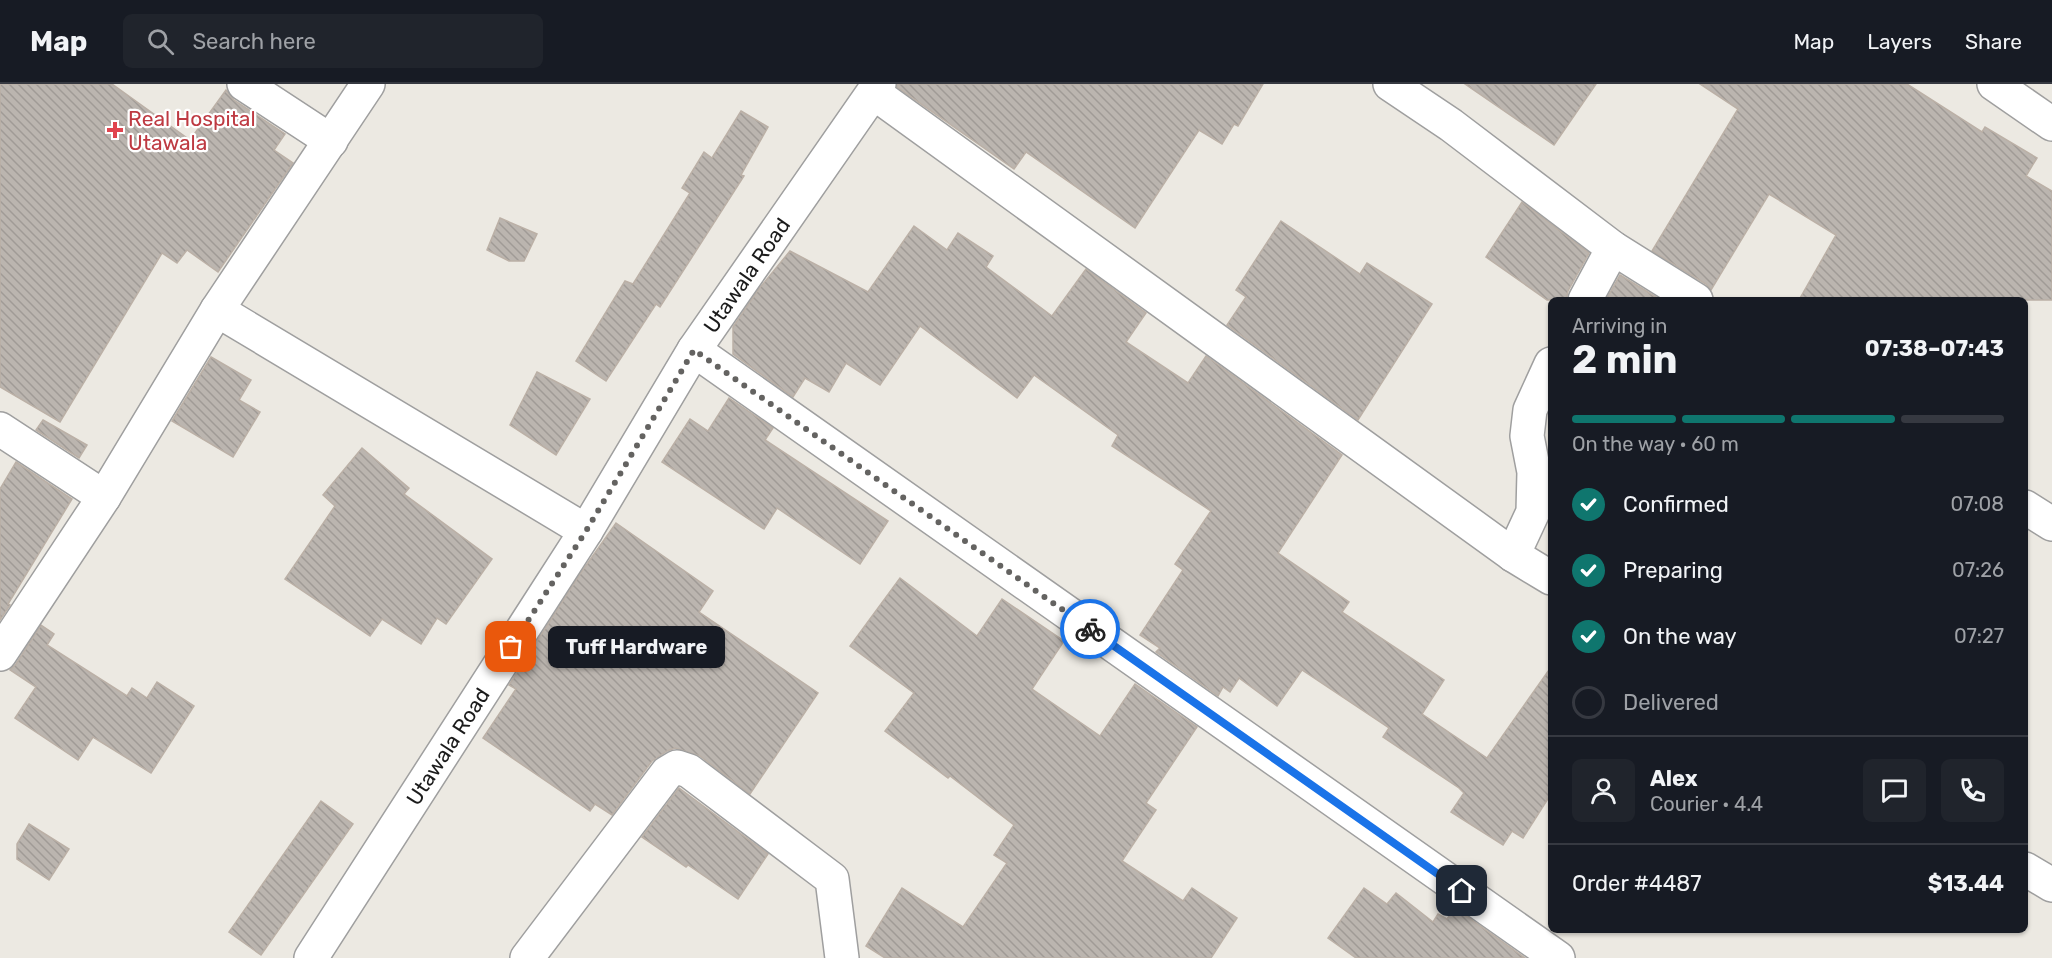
<!DOCTYPE html>
<html lang="en">
<head>
<meta charset="utf-8">
<style>
  :root { --surface:#171b24; --page:#20242c; --text:#f1f3f6; --muted:#9ea1a6; --line:#363941; --accent:#0f766e }
  body { margin:0; font-family:Rubik,sans-serif; background:var(--page); color:var(--text); height:100vh; display:flex; flex-direction:column; font-size:22px; white-space:nowrap }
  * { box-sizing:border-box; margin:0 }
  p { font-size:20px; color:var(--muted) }
  .icon { flex:none; width:33px; height:33px; fill:none; stroke:currentColor; stroke-width:2; stroke-linecap:round; stroke-linejoin:round }
  .map { position:relative; flex:1; overflow:hidden }
  .side { position:absolute; left:1548px; top:213px; width:480px; height:636px; display:flex; flex-direction:column; background:var(--surface); border-radius:9px; box-shadow:0 2px 4px #0004 }
  .side>* { flex:none }
  .pin { position:absolute; display:grid; place-items:center; width:51px; height:51px; color:#fff; margin:-26px; border-radius:12px; box-shadow:0 3px 9px #0006 }
  .courier { position:absolute; display:grid; place-items:center; width:60px; height:60px; margin:-30px; border:4px solid #1a73e8; border-radius:50%; background:#fff; color:#222; box-shadow:0 2px 8px #0007 }
  .bubble { position:absolute; height:42px; border-radius:9px; background:var(--surface); box-shadow:0 2px 4px #0004; font-size:20px; font-weight:700; line-height:42px; text-align:center }
  .head em { font-style:normal; font-weight:700 }
  .head div { display:flex; flex-direction:column-reverse }
  .head { display:flex; align-items:center; justify-content:space-between; height:102px; padding:0 24px }
  h1 { font-size:39px; font-weight:700; line-height:45px }
  .bar { display:grid; grid-template-columns:repeat(4,1fr); gap:9px 6px; align-content:center; height:72px; padding:0 24px }
  .bar i { height:8px; border-radius:4px; background:var(--line) }
  .bar .active { background:var(--accent) }
  .bar p { grid-column:span 4 }
  .line { display:flex; align-items:center; gap:15px; padding:0 24px; border-top:2px solid var(--line) }
  .line div { flex:1 }
  .round { display:grid; place-items:center; flex:none; width:63px; height:63px; border-radius:9px; background:var(--page) }
  ol { padding:0 24px; list-style:none }
  li { display:flex; align-items:center; gap:18px; height:66px }
  li p { margin-inline-start:auto }
  li .icon { padding:6px; border-radius:50%; background:var(--accent); color:#fff; stroke-width:4 }
  li:last-child { color:var(--muted) }
  li i { width:33px; height:33px; border:3px solid var(--line); border-radius:50% }
  header { display:flex; align-items:center; gap:36px; box-sizing:border-box; height:84px; padding:0 30px; background:var(--surface); border-bottom:2px solid var(--line) }
  header strong { font-size:28px }
  nav { display:flex; gap:33px; margin-inline-start:auto; font-size:21px }
  .search { width:420px; height:54px; background:var(--page); display:flex; align-items:center; gap:15px; box-sizing:border-box; padding:0 21px; border-radius:9px; color:var(--muted); font-size:22px }
  .map>svg:first-child { display:block }
</style>
</head>
<body>
<header>
<strong>Map</strong>
<div class="search"><svg class="icon" aria-label="search" viewBox="0 0 24 24"><circle cx="10" cy="10" r="6"/><path d="M15 15l6 6"/></svg>Search here</div>
<nav><a>Map</a><a>Layers</a><a>Share</a></nav>
</header>
<div class="map">
<svg width="2052" height="874" viewBox="0 0 2052 874">
  <defs>
    <pattern id="building-back-hatch" width="6" height="6" patternUnits="userSpaceOnUse" patternTransform="scale(1.5)"><rect width="6" height="6" fill="#bbb5af"/><path d="M-1 5l2 2M0 0l6 6M5-1l2 2" fill="none" stroke="#a09b96"/></pattern>
  </defs>
  <rect width="100%" height="100%" fill="#ece9e2"/>
  <g fill="url(#building-back-hatch)" stroke="#bbb0a6" stroke-width="1.5">
    <polygon points="0,0 112,0 190,56 226,6 234,16 285,50 274,66 293,79 218,188 187,166 177,179 162,169 60,338 0,303"/>
    <polygon points="897,0 1263,0 1238,42 1234,40 1222,60 1199,46 1135,144 1026,68 1014,85 897,3"/>
    <polygon points="1465,0 1596,0 1554,61"/>
    <polygon points="1700,0 1907,0 1982,48 1985,43 2037,74 2026,92 2052,107 2052,216 1799,216 1836,151 1769,110 1711,206 1706,200 1652,167 1738,25"/>
    <polygon points="741,27 768,43 741,91 744,92 660,223 656,220 606,297 576,277 625,197 633,200 690,109 682,104 704,68 712,74"/>
    <polygon points="1522,118 1589,169 1568,207 1566,216 1547,216 1486,173"/>
    <polygon points="500,134 537,150 524,177 509,177 487,166"/>
    <polygon points="1281,137 1360,190 1367,179 1432,220 1358,336 1227,241 1246,213 1236,206"/>
    <polygon points="914,142 947,166 958,149 993,172 986,183 1052,232 1086,185 1146,229 1126,258 1188,299 1206,272 1342,371 1278,469 1349,518 1342,528 1444,596 1422,630 1487,674 1551,583 1551,710 1523,754 1512,747 1503,761 1451,728 1464,709 1459,704 1383,653 1389,644 1302,586 1277,622 1239,594 1230,608 1223,603 1218,612 1156,568 1160,564 1140,551 1183,486 1175,480 1211,427 1112,362 1118,351 1034,291 1017,314 920,242 880,301 846,279 829,308 805,294 793,313 733,270 733,243 758,206 790,167 868,208"/>
    <polygon points="1620,191 1661,216 1606,216"/>
    <polygon points="211,273 251,296 239,316 260,328 233,373 172,337"/>
    <polygon points="537,288 590,315 556,371 510,341"/>
    <polygon points="729,314 773,344 765,356 888,437 860,480 777,424 764,445 662,378 690,335 708,347"/>
    <polygon points="43,336 87,361 79,374 36,346"/>
    <polygon points="362,364 409,404 404,410 492,475 446,540 437,534 421,560 382,535 370,552 285,495 335,422 323,411"/>
    <polygon points="16,378 72,415 8,520 10,521 0,536 0,405"/>
    <polygon points="616,439 713,507 699,528 818,609 750,710 700,672 675,664 667,667 652,677 612,731 595,720 590,727 483,654 516,605 509,601 580,490"/>
    <polygon points="900,494 977,552 1002,515 1064,557 1032,605 1100,652 1135,600 1197,643 1146,719 1156,726 1122,777 1183,817 1192,804 1237,834 1211,874 885,874 866,862 902,804 963,843 1007,779 994,771 1014,741 950,692 948,694 885,647 914,609 850,562"/>
    <polygon points="41,541 54,550 47,561 127,612 132,604 147,614 157,598 194,622 151,689 93,653 78,676 15,634 36,603 10,586 16,580"/>
    <polygon points="679,704 768,770 738,815 688,781 686,783 642,753"/>
    <polygon points="321,717 353,740 261,871 229,848"/>
    <polygon points="29,740 69,765 49,796 17,775 17,760"/>
    <polygon points="1364,804 1387,820 1396,809 1433,838 1438,830 1447,835 1455,824 1525,874 1356,874 1328,854"/>
  </g>
  <g fill="none" stroke-linecap="round" stroke-linejoin="round">
    <defs>
      <g id="minor">
        <polyline points="244,0 331,57"/>
        <polyline points="1390,0 1451,41 1613,164 1696,216"/>
        <polyline points="1994,0 2052,40"/>
        <polyline points="874,9 1513,471 1551,494"/>
        <polyline points="1585,216 1613,164"/>
        <polyline points="217,226 586,447"/>
        <polyline points="694,266 1558,874"/>
        <polyline points="0,345 104,413"/>
        <polyline points="2025,423 2052,440"/>
        <polyline points="1513,471 1533,428 1534,388 1527,352 1530,326 1551,280"/>
        <polyline points="0,570 104,413 217,226 368,0"/>
        <polyline points="2025,785 2052,801"/>
        <path id="s1" d="M311,874L586,447L694,266L879,0"/>
        <polyline points="527,874 667,689 677,683 689,687 832,795 842,874"/>
      </g>
    </defs>
    <use href="#minor" stroke="#9f9f9f" stroke-width="36"/>
    <use href="#minor" stroke="#fff" stroke-width="33"/>
  </g>
  <g fill="none" stroke-linecap="round" stroke-linejoin="round">
    <polyline stroke="#646361" stroke-width="6" stroke-dasharray="0 10.8" points="511,563 586,447 694,266 1090,545"/>
    <polyline stroke="#1a73e8" stroke-width="8" points="1090,545 1462,807"/>
  </g>
  <path fill="#e0444e" stroke="#fff" stroke-width="2" d="M112 37h6v6h6v6h-6v6h-6v-6h-6v-6h6z"/>
  <g text-anchor="middle" dominant-baseline="central" stroke-width="4.5" stroke-linejoin="round" paint-order="stroke">
    <g font-size="21" fill="#be3a42" stroke="#fff" text-anchor="start">
      <text x="128" y="34">Real Hospital<tspan x="128" dy="24">Utawala</tspan></text>
    </g>
    <g font-size="21" fill="#1b1b1b" stroke="#fff">
      <text stroke="none"><textPath href="#s1" startOffset="810">Utawala Road</textPath></text>
      <text stroke="none"><textPath href="#s1" startOffset="252">Utawala Road</textPath></text>
    </g>
  </g>
</svg>
<div class="pin" style="left:511px;top:563px;background:#ea580c"><svg class="icon" aria-label="bag" viewBox="0 0 24 24"><path d="M5 8h14l-1 12H6zM9 8a3 3 0 0 1 6 0"/></svg></div>
<div class="pin" style="left:1462px;top:807px;background:#1f2937"><svg class="icon" aria-label="home" viewBox="0 0 24 24"><path d="M3 11l9-7 9 7M6 9v11h12V9"/></svg></div>
<div class="courier" style="left:1090px;top:545px"><svg class="icon" aria-label="bike" viewBox="0 0 24 24"><circle cx="6" cy="16" r="4"/><circle cx="18" cy="16" r="4"/><path d="M6 16l4-8h5l3 8M10 8l3 8H6M13 5h3"/></svg></div>
<div class="bubble" style="left:548px;top:542px;width:177px">Tuff Hardware</div>
<section class="side">
<div class="head"><div><h1>2 min</h1><p>Arriving in</p></div><em>07:38–07:43</em></div>
<div class="bar"><i class="active"></i><i class="active"></i><i class="active"></i><i></i><p>On the way · 60 m</p></div>
<ol>
<li><svg class="icon" aria-label="check" viewBox="0 0 24 24"><path d="M5 12l5 5 9-10"/></svg>Confirmed<p>07:08</p></li>
<li><svg class="icon" aria-label="check" viewBox="0 0 24 24"><path d="M5 12l5 5 9-10"/></svg>Preparing<p>07:26</p></li>
<li><svg class="icon" aria-label="check" viewBox="0 0 24 24"><path d="M5 12l5 5 9-10"/></svg>On the way<p>07:27</p></li>
<li><i></i>Delivered</li>
</ol>
<div class="line" style="height:108px"><a class="round"><svg class="icon" aria-label="person" viewBox="0 0 24 24"><circle cx="12" cy="8" r="4"/><path d="M4 21q1-7 8-7t8 7"/></svg></a><div><b>Alex</b><p>Courier · 4.4</p></div><a class="round"><svg class="icon" aria-label="chat" viewBox="0 0 24 24"><path d="M4 5h16v11H9l-5 4z"/></svg></a><a class="round"><svg class="icon" aria-label="phone" viewBox="0 0 24 24"><path d="M5 4h4l2 5-3 2q2 4 5 5l2-3 5 2v4C11 20 4 13 5 4z"/></svg></a></div>
<div class="line" style="height:78px"><div>Order #4487</div><b>$13.44</b></div>
</section>
</div>
</body>
</html>
